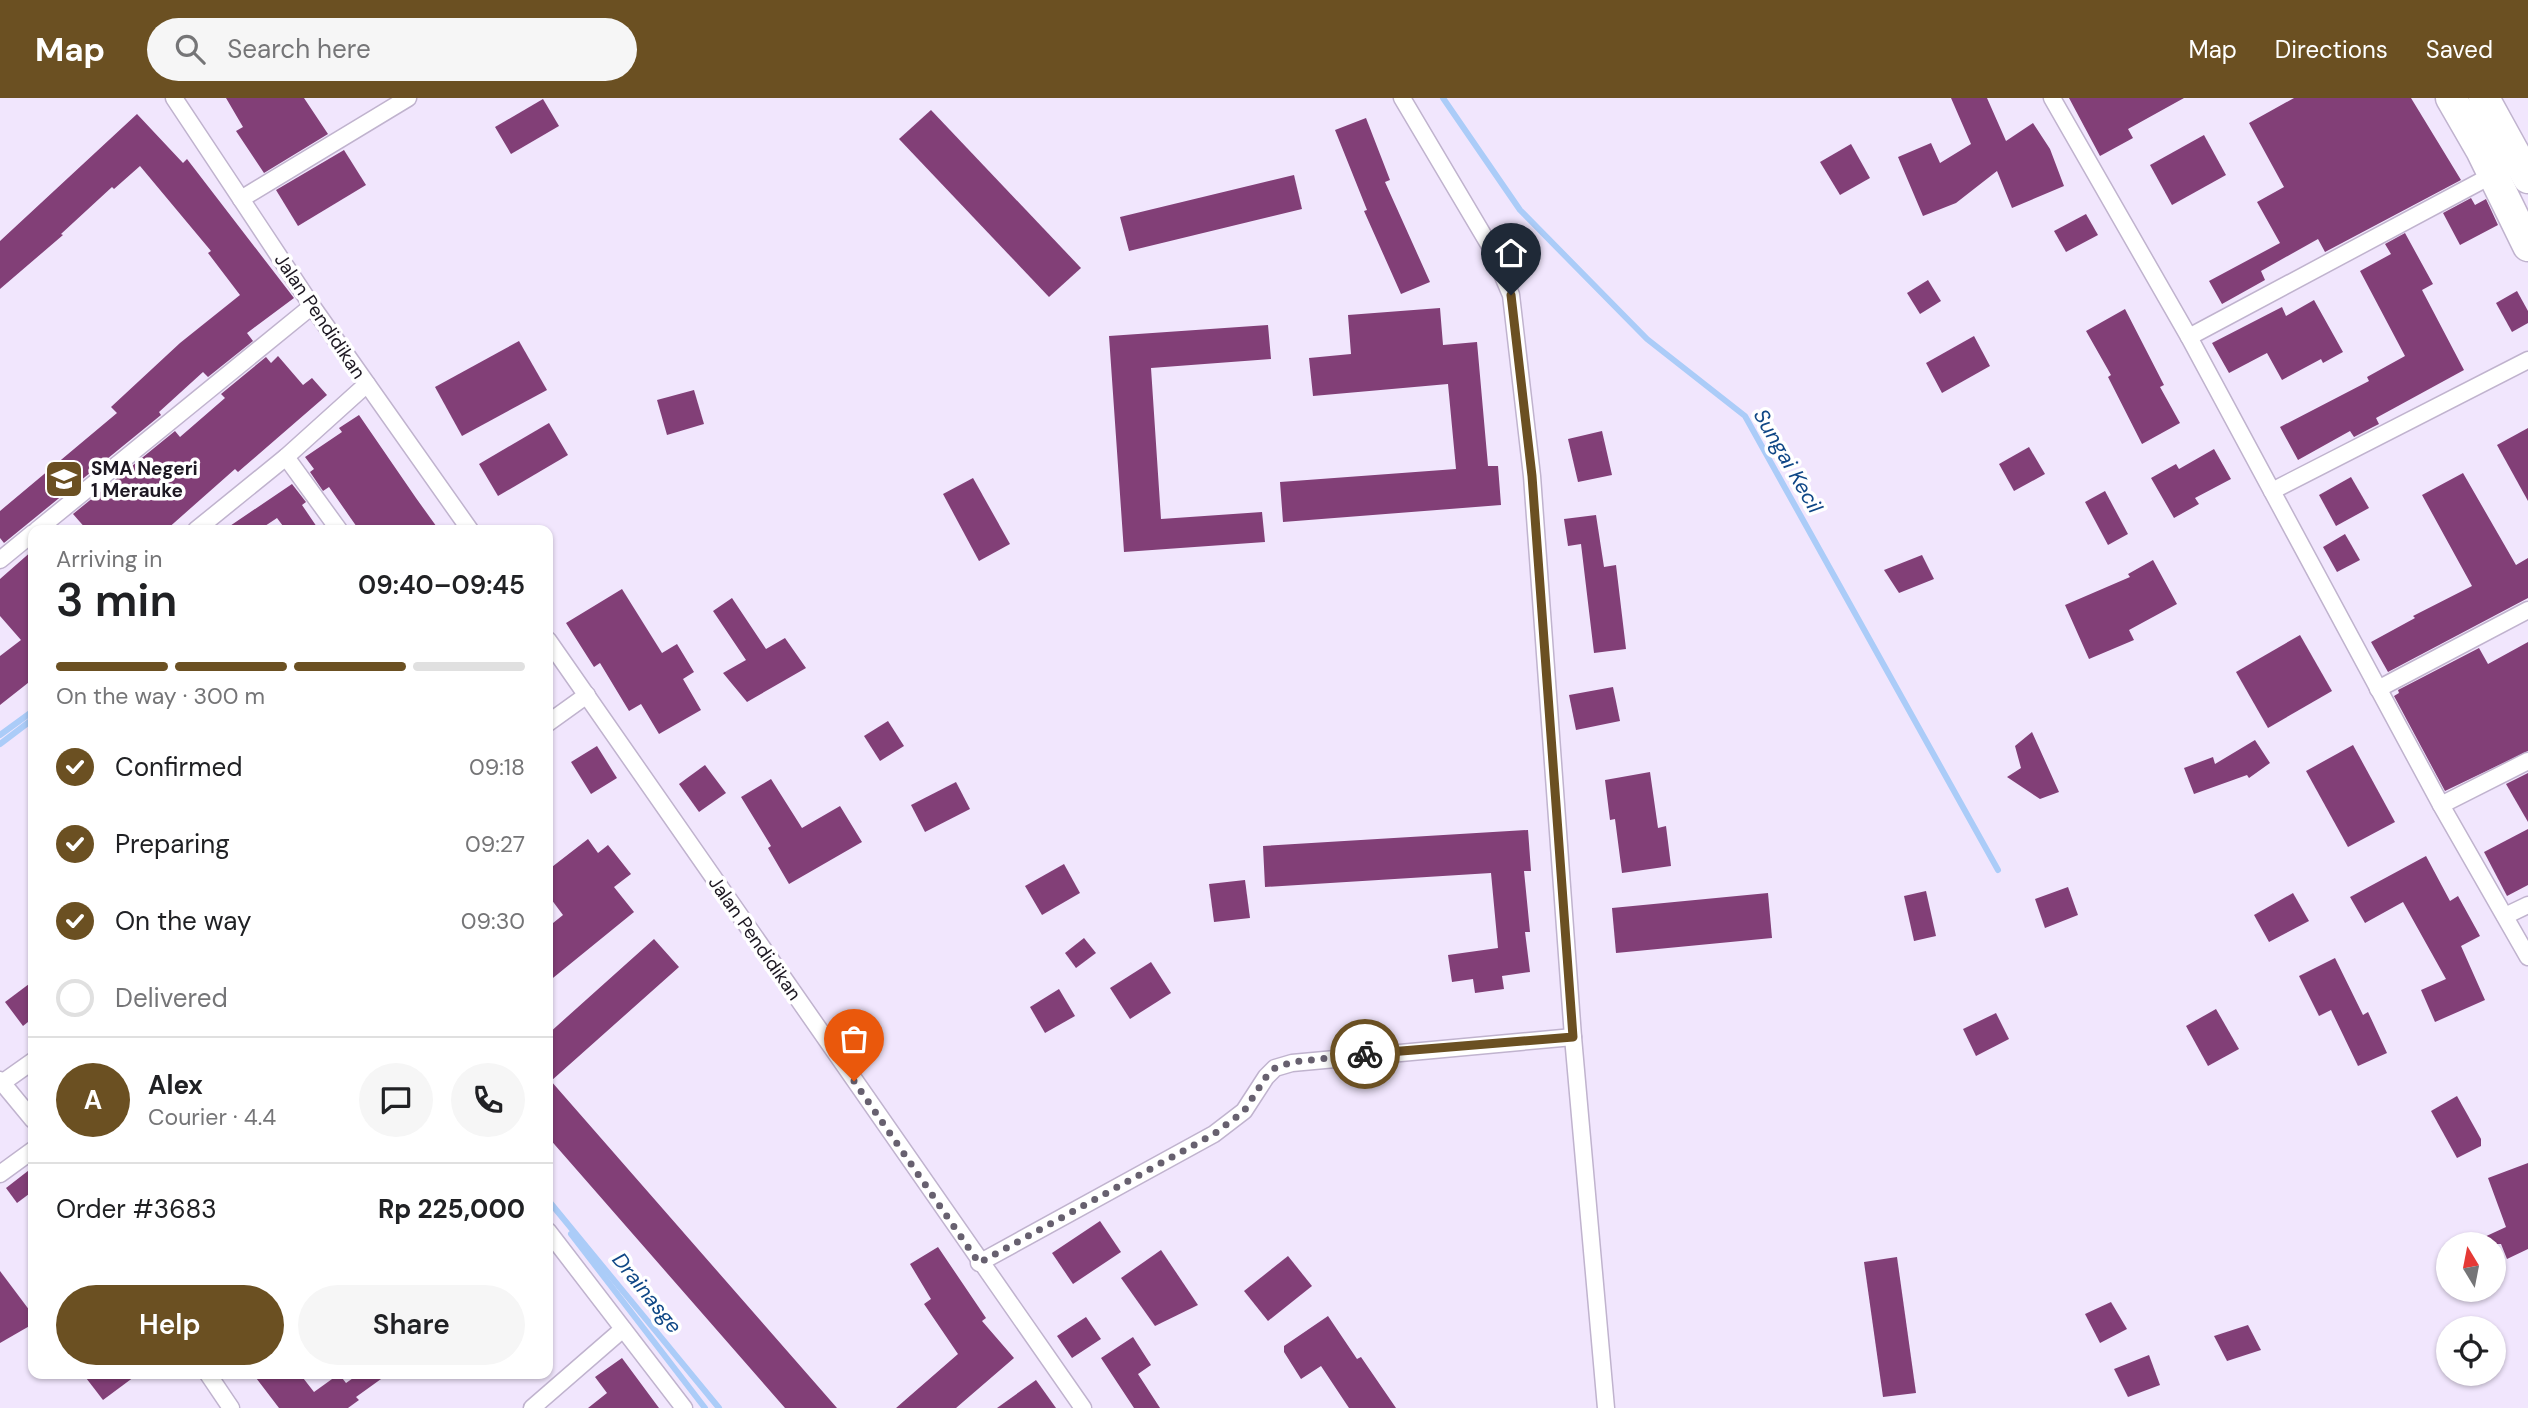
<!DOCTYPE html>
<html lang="en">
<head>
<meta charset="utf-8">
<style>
  :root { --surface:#fff; --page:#f6f6f6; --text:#202124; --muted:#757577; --line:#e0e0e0; --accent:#6b5022 }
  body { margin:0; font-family:"DM Sans",sans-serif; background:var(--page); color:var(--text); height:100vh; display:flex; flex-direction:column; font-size:26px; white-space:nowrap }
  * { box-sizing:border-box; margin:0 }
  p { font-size:23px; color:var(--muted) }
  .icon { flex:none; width:38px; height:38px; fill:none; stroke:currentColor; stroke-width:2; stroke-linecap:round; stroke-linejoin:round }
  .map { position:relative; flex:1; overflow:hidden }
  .details { position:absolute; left:28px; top:427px; width:525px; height:854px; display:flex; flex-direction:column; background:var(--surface); border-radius:14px; box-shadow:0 2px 5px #0004 }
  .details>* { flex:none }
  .needle { width:46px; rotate:350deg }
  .controls { position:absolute; left:2436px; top:1134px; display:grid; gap:14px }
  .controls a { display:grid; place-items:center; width:70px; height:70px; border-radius:50%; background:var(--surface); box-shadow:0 2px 5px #0004; font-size:35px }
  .pin { position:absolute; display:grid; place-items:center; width:60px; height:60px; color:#fff; margin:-72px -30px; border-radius:50% 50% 50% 0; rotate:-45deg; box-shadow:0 0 7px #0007 }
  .pin .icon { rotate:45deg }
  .courier { position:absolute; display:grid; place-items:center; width:70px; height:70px; margin:-35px; border:5px solid #6b5022; border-radius:50%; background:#fff; color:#222; box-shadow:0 2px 9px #0007 }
  .summary em { font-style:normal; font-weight:600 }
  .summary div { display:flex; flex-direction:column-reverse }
  .summary { display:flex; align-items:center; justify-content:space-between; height:119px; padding:0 28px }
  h1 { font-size:46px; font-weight:600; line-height:52px }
  .bar { display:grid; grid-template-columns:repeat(4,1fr); gap:10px 7px; align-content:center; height:84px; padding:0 28px }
  .bar i { height:9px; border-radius:5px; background:var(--line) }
  .bar .active { background:var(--accent) }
  .bar p { grid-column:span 4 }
  .line { display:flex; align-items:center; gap:18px; padding:0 28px; border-top:2px solid var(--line) }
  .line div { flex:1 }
  .round { display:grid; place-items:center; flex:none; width:74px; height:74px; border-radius:37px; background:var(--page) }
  ol { padding:0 28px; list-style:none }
  li { display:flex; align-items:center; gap:21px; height:77px }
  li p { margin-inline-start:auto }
  li .icon { padding:7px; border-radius:50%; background:var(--accent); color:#fff; stroke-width:4 }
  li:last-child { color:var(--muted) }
  li i { width:38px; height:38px; border:4px solid var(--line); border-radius:50% }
  .button { display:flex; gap:14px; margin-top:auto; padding:14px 28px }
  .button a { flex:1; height:80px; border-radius:42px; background:var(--accent); color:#fff; font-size:28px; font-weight:600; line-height:80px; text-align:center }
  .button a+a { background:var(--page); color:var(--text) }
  header { display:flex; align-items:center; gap:42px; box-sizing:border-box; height:98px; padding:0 35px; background:var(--accent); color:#fff }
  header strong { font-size:33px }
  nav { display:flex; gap:38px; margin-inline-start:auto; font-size:24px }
  .search { width:490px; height:63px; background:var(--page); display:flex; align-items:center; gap:18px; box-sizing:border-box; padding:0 24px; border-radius:38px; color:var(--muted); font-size:26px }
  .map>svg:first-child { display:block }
</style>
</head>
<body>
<header>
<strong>Map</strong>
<div class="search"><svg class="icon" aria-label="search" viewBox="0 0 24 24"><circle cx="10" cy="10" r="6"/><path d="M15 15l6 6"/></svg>Search here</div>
<nav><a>Map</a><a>Directions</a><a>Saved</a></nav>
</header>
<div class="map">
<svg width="2528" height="1310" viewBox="0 0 2528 1310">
  <rect width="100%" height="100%" fill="#f1e6fd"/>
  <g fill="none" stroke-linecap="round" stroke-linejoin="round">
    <g stroke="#abccf8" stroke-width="6">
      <polyline points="1443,0 1520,112 1647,241 1745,318 1998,772"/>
      <polyline points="0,637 33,613"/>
      <polyline points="0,646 33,621"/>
      <polyline points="548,1102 719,1310"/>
      <polyline points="571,1136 705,1310"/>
    </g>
  </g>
  <g fill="#823f77">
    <polygon points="226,0 304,0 328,36 264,75 236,33 243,29"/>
    <polygon points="1951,0 1987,0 2006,43 2033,25 2050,51 2064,88 2012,110 1997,73 1956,105 1923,118 1898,59 1931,45 1940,65 1971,46"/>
    <polygon points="2069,0 2184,0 2128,31 2133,40 2100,58"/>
    <polygon points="2294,0 2411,0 2461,82 2325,154 2318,141 2261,173 2265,182 2222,206 2209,183 2280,145 2257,104 2284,89 2249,25"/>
    <polygon points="543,1 559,28 511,56 495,29"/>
    <polygon points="931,12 1081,170 1049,199 899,41"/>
    <polygon points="137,16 183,65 187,61 294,200 247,235 253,243 208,279 203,274 159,314 161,317 4,445 0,440 0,413 117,315 111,309 180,245 240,197 208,155 211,153 140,68 114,91 112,89 61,136 63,137 0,191 0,143"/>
    <polygon points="1366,20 1390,82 1385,84 1430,184 1401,196 1364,113 1367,112 1335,32"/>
    <polygon points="2204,37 2226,77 2172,107 2150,67"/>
    <polygon points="1851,46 1870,80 1840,97 1820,64"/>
    <polygon points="344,52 366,87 298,128 276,92"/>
    <polygon points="1294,77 1302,111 1129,153 1120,119"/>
    <polygon points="2471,100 2475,107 2486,101 2498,127 2460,147 2443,115"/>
    <polygon points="2086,116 2098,137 2066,154 2054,133"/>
    <polygon points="2405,135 2433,186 2422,192 2464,272 2376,320 2379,326 2373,329 2354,339 2350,333 2298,362 2280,329 2369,283 2367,279 2405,258 2360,173 2391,156 2385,146"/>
    <polygon points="1928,182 1941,203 1920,216 1907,195"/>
    <polygon points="2517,193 2528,213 2528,225 2512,234 2496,205"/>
    <polygon points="2314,202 2343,254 2323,265 2321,261 2282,282 2267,255 2229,275 2212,245 2282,209 2286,218"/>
    <polygon points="1440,210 1443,247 1477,244 1488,368 1498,368 1501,407 1283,424 1280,384 1456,371 1448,286 1313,298 1309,260 1351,256 1348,217"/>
    <polygon points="2125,211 2164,287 2160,289 2180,325 2142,346 2108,279 2111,277 2086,233"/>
    <polygon points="1268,227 1271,261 1151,270 1161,421 1262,414 1265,444 1124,454 1109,238"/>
    <polygon points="1974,238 1990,268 1942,295 1926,265"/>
    <polygon points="519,243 547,292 462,338 435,289"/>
    <polygon points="278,258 303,287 312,280 327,297 238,374 235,371 166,432 87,432 73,416 175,333 180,339 225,300 221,296 266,259 271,265"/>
    <polygon points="694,292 704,326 667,337 657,302"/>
    <polygon points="359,317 416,400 439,432 359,432 329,389 323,393 310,374 314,371 305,359 342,334 339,330"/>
    <polygon points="549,325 568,357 498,398 479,366"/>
    <polygon points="2528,330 2528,403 2497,347"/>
    <polygon points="1602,333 1612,377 1578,384 1568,341"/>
    <polygon points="2029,349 2045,376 2014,393 1999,366"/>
    <polygon points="2214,351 2231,381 2195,400 2199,406 2174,420 2151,380 2176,366 2179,371"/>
    <polygon points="2463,375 2516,467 2528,460 2528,500 2388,574 2371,544 2415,520 2413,518 2472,488 2422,397"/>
    <polygon points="2351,379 2369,410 2336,428 2319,397"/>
    <polygon points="973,380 1010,446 979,463 943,396"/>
    <polygon points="292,386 306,404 302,407 319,432 286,432 277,420 259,432 224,432"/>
    <polygon points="2105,393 2128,436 2108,447 2085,404"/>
    <polygon points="1596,417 1604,469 1616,467 1626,551 1594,555 1581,446 1568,448 1564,421"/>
    <polygon points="2345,436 2360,462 2337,474 2323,449"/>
    <polygon points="33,452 33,581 0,607 0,558 21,542 0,518 0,481"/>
    <polygon points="1922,457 1934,481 1899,495 1884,472"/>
    <polygon points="2153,462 2177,506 2129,532 2134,542 2089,561 2065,507 2130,479 2128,476"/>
    <polygon points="622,491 662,555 677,546 694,574 683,581 701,612 659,636 641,606 629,613 600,565 594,569 566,525"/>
    <polygon points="732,500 766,551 785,540 806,570 747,604 723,575 746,562 713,513"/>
    <polygon points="2300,537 2332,593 2268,630 2236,574"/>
    <polygon points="2528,544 2528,653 2445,693 2394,598 2399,595 2398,592 2479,550 2488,566"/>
    <polygon points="1613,589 1620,623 1576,632 1569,597"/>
    <polygon points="888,623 904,648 880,663 864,638"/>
    <polygon points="2032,634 2059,694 2040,701 2007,679 2021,670 2015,648"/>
    <polygon points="2255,642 2270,665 2249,680 2247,677 2194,696 2184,670 2213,659 2215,666"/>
    <polygon points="2353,647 2395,724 2348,749 2306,673"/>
    <polygon points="597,648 617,680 591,696 571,664"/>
    <polygon points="705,667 726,695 699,714 679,686"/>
    <polygon points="1650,674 1658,730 1666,728 1671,768 1622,775 1615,721 1610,722 1605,682"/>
    <polygon points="2528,675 2528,724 2506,686"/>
    <polygon points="771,681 802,730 840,708 862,744 789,786 768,750 771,748 741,699"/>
    <polygon points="956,684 970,711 925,734 911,707"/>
    <polygon points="2528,731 2528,787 2507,798 2484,754"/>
    <polygon points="1528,732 1531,773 1524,773 1530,834 1525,834 1530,874 1502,878 1504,891 1475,895 1473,881 1452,884 1448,857 1498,850 1491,775 1265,789 1263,748"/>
    <polygon points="588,741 598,755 608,747 631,776 614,789 634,814 548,884 548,829 563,817 548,797 548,772"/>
    <polygon points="2426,758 2450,803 2458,798 2480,838 2461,848 2485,902 2435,924 2421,892 2446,881 2403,804 2365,825 2350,799"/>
    <polygon points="1064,766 1080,795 1042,817 1025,788"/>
    <polygon points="1245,782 1250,820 1214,824 1209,786"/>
    <polygon points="2068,789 2078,817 2045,830 2035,801"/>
    <polygon points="1926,793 1936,838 1914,843 1904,798"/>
    <polygon points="1768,795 1772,840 1616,855 1612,810"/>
    <polygon points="2293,795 2309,823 2269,844 2254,817"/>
    <polygon points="1084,840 1096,855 1076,870 1065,855"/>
    <polygon points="654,841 679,869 551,983 837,1310 785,1310 548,1039 548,936"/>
    <polygon points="2335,860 2363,917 2368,914 2387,955 2358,968 2331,912 2319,918 2299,878"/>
    <polygon points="1151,864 1171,895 1130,921 1110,890"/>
    <polygon points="33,883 33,920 23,928 5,904"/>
    <polygon points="1059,891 1075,918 1045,935 1030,909"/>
    <polygon points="2216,911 2239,951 2208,968 2186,928"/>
    <polygon points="1996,915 2009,941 1976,958 1963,931"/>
    <polygon points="2457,998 2481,1041 2481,1048 2457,1060 2431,1013"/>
    <polygon points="2528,1065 2528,1151 2507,1161 2501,1146 2469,1146 2506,1129 2488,1080"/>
    <polygon points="33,1069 33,1093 17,1105 6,1090"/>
    <polygon points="1100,1123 1121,1154 1073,1186 1052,1155"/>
    <polygon points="938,1149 986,1220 982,1223 1014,1260 956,1310 896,1310 958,1256 924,1206 931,1201 910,1166"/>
    <polygon points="1161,1152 1198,1207 1155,1228 1121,1180"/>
    <polygon points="1288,1158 1312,1188 1268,1223 1244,1193"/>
    <polygon points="1897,1159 1916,1295 1883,1299 1864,1164"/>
    <polygon points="0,1173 33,1217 33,1226 0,1245"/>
    <polygon points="2111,1204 2127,1231 2100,1245 2085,1216"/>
    <polygon points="1328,1218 1357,1261 1361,1259 1396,1310 1349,1310 1321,1268 1301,1281 1284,1254 1284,1248"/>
    <polygon points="1086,1219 1101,1241 1072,1260 1057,1238"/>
    <polygon points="2248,1227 2261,1252 2227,1263 2214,1238"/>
    <polygon points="1133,1239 1151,1267 1138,1276 1160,1310 1134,1310 1101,1260"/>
    <polygon points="2149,1257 2160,1287 2128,1299 2114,1271"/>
    <polygon points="622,1260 659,1310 588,1310 607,1295 595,1279"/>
    <polygon points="83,1276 138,1276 103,1302"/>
    <polygon points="253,1276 300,1276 314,1294 339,1276 346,1285 359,1276 388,1276 356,1299 359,1302 348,1310 279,1310"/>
    <polygon points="1036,1282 1056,1310 997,1310"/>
  </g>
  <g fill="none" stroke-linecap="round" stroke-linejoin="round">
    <defs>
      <g id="street">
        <polyline points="174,0 312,208 470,432"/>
        <polyline points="1402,0 1491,150 1511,197 1532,378 1573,939 1606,1310"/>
        <polyline points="2052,0 2189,239 2441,707 2528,859"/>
        <polyline points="241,101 408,0"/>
        <polyline points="2189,239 2498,74"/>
        <polyline points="286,359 339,432"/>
        <polyline points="2272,393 2528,262"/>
        <polyline points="37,432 312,208"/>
        <polyline points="196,432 286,359 367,286"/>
        <polyline points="0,462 33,435"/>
        <polyline points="548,542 1083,1310"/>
        <polyline points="2378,591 2528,512"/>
        <polyline points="548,625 587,597"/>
        <polyline points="2441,707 2528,663"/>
        <polyline points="2505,818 2528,807"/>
        <polyline points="0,982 33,1022"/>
        <polyline points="2,985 33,963"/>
        <polyline points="0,1076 33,1052"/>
        <polyline points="548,1133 684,1310"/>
        <polyline points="979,1165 1214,1036 1244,1013 1266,979 1275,970 1292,965 1573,939"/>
        <polyline points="208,1276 231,1310"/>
        <polyline points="532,1310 623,1231"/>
      </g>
      <g id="highway">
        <polyline points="2451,0 2481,52 2528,148"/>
        <polyline points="2484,0 2528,80"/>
      </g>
    </defs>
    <use href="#street" stroke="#c0b3ce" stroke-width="19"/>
    <use href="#highway" stroke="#c0b3ce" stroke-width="33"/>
    <use href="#street" stroke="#fff" stroke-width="16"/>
    <use href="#highway" stroke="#fff" stroke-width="30"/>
  </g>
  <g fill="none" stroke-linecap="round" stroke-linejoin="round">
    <polyline stroke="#67606f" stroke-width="7" stroke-dasharray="0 12.6" points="854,983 979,1165 1214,1036 1244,1013 1266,979 1275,970 1292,964 1365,956"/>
    <polyline stroke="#6b5022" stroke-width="9" points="1365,956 1573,939 1532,378 1511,197"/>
  </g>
  <defs>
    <symbol id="university-square" viewBox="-11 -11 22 22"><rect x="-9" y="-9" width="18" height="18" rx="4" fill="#6b5022" stroke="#fff"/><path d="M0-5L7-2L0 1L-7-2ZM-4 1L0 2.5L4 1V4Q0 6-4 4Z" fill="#fff"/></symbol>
  </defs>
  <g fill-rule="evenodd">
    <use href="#university-square" x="42" y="359" width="44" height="44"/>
  </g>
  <g text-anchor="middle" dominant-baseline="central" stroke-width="7" stroke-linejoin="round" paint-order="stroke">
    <g font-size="19" fill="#1d1822" stroke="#fff">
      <text transform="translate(320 218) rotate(56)">Jalan Pendidikan</text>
      <text transform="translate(755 840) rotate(55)">Jalan Pendidikan</text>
    </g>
    <g font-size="19" font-weight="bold" fill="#1d1822" stroke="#fff" text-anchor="start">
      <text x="91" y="370">SMA Negeri<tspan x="91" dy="22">1 Merauke</tspan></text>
    </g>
    <g font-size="21" font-style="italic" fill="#0f4786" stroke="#fff">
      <text transform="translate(1788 363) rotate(60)">Sungai Kecil</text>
      <text transform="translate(647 1195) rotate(51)">Drainasge</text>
    </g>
  </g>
</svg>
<div class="controls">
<a><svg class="needle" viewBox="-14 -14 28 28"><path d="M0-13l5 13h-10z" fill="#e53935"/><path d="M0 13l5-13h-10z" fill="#757577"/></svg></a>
<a><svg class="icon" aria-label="locate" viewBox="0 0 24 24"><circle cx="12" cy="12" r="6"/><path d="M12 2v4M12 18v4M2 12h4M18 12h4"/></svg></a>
</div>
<div class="pin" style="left:854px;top:983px;background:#ea580c"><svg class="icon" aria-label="bag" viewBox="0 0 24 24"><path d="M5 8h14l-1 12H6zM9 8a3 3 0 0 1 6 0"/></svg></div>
<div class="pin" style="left:1511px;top:197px;background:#1f2937"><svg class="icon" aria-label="home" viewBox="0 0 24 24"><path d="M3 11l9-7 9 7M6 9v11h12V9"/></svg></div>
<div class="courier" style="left:1365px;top:956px"><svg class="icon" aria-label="bike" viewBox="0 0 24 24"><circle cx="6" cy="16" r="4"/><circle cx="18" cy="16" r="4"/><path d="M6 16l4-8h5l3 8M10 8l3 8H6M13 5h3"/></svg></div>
<section class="details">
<div class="summary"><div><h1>3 min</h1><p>Arriving in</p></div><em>09:40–09:45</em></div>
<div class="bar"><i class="active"></i><i class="active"></i><i class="active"></i><i></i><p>On the way · 300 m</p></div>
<ol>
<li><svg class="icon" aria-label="check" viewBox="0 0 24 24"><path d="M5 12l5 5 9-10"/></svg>Confirmed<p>09:18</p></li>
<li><svg class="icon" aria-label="check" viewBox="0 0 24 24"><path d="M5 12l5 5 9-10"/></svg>Preparing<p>09:27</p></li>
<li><svg class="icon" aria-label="check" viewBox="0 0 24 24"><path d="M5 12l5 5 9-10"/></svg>On the way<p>09:30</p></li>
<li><i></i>Delivered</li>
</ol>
<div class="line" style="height:126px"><b class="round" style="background:var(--accent);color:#fff">A</b><div><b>Alex</b><p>Courier · 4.4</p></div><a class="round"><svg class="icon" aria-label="chat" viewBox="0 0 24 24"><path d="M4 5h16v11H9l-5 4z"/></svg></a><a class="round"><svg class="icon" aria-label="phone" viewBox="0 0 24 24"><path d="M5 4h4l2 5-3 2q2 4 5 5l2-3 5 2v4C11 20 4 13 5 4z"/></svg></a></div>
<div class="line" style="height:91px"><div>Order #3683</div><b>Rp 225,000</b></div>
<div class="button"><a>Help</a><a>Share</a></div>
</section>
</div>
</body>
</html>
